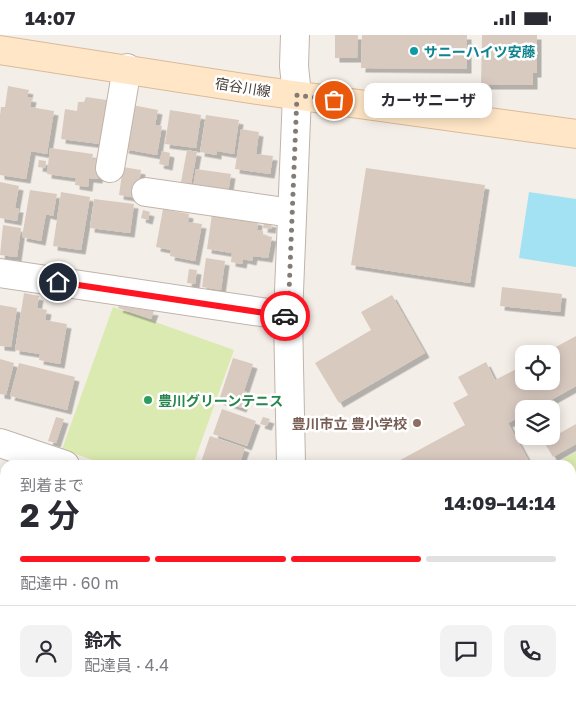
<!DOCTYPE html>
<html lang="ja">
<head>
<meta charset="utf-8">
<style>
  :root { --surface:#fff; --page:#f2f2f3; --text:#2b2b33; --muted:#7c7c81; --line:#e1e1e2; --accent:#ff1421 }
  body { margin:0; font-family:"Golos Text","Noto Sans JP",sans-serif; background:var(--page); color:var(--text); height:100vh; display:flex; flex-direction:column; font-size:19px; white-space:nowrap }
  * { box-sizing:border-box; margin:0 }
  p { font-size:16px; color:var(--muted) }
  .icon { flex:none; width:28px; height:28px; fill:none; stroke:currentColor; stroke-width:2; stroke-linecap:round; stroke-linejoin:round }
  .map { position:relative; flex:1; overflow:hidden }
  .side { position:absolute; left:0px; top:425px; width:576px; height:246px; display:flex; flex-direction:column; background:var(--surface); border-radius:15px 15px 0 0; box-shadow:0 2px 12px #0003 }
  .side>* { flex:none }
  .buttons { position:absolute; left:515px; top:310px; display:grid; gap:10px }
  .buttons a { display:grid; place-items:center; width:45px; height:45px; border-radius:10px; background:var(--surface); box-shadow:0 2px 12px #0003; font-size:25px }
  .pin { position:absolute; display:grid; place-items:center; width:42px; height:42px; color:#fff; margin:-21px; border:2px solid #fff; border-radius:50%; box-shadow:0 1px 5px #0007 }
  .courier { position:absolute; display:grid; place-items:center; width:50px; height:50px; margin:-25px; border:4px solid #ff1421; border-radius:50%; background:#fff; color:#222; box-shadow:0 1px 6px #0007 }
  .bubble { position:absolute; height:35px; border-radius:10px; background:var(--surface); box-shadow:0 2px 12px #0003; font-size:16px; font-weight:700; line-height:35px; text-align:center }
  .headline em { font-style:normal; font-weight:700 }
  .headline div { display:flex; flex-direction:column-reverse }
  .headline { display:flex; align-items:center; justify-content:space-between; height:85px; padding:0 20px }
  h1 { font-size:32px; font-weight:700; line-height:38px }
  .bar { display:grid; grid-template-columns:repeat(4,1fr); gap:8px 5px; align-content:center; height:60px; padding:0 20px }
  .bar i { height:6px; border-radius:4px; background:var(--line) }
  .bar .on { background:var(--accent) }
  .bar p { grid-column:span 4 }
  .line { display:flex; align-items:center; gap:12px; padding:0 20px; border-top:1px solid var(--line) }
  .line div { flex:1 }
  .round { display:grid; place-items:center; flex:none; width:52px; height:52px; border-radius:10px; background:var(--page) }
  .status { display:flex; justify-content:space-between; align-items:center; height:35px; padding:0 25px; background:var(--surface); direction:ltr }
  .status svg { height:14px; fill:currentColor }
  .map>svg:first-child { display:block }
</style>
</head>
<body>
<div class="status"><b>14:07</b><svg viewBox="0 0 49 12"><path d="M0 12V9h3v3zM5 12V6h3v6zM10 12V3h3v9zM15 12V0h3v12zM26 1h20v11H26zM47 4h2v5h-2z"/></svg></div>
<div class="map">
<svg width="576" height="671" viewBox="0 0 576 671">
  <defs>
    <filter id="shadow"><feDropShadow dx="4.5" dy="4.5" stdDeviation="0" flood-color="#0004"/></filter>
  </defs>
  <rect width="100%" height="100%" fill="#f4eee8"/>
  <g fill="#dbeab0">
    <polygon points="113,272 234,315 193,430 106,430 62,414"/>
    <polygon points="576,417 576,671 293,671 294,666 571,666 571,430 553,430"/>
  </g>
  <polygon fill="#a3e2f2" points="529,157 576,164 576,232 519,223"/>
  <g fill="#d9cac0" filter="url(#shadow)">
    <polygon points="335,0 358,0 357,23 335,23"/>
    <polygon points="362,0 467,0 467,34 361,33"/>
    <polygon points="482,0 537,0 537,38 533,38 533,50 481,50"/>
    <polygon points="8,51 29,55 27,62 32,63 30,72 54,76 47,119 31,116 26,144 0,140 0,80 1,72 5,72"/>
    <polygon points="86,62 107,65 100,109 61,104 65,74 77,76 78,67 84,67"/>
    <polygon points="132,70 158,75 155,90 162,91 157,120 124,114"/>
    <polygon points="170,75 201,80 196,113 165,109"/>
    <polygon points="206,80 239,85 234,119 217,116 217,120 200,117"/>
    <polygon points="241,94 259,97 256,119 273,121 270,139 235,134"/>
    <polygon points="50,113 93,119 92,124 101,125 98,144 89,143 88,152 75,150 76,143 47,139"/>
    <polygon points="187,115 197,117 191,149 181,147"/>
    <polygon points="162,116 170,118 168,131 159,129"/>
    <polygon points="39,125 46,126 45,133 38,132"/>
    <polygon points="123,132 141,135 137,163 119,160"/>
    <polygon points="366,133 485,150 470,248 351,230"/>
    <polygon points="196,134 231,139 228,158 193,153"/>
    <polygon points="0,147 19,151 15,173 19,173 17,186 0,183"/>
    <polygon points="30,155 57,159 53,181 46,179 41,206 22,202"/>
    <polygon points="61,157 90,162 81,215 53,211"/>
    <polygon points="94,164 134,169 130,198 90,193"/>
    <polygon points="163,174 189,179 188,187 202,189 195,226 170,221 171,215 156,212"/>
    <polygon points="143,175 150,177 148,185 141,183"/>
    <polygon points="212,179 258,186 257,195 263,196 263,200 272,202 268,223 253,221 252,226 243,224 242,229 231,227 232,218 207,214"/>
    <polygon points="264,187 272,188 271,194 263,193"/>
    <polygon points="3,190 21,193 17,222 0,220"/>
    <polygon points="206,223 225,226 221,255 202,252"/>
    <polygon points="189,234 197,235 195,249 187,248"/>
    <polygon points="502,252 562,259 560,277 500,271"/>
    <polygon points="24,258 39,261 37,273 47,275 45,285 67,289 60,329 39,325 40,319 15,315"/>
    <polygon points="392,260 425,318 339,368 315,328 371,295 361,277"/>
    <polygon points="0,270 17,273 11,312 0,311"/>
    <polygon points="119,271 154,276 151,284 118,273"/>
    <polygon points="576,301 576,351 535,374 524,374 524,380 508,388 531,430 391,430 465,390 453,368 468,360 458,342 486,327 495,345 524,330 524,346 551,346 551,319 543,319"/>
    <polygon points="233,323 253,329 244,356 247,357 242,373 219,365"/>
    <polygon points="0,324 14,328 6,360 0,359"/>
    <polygon points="19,328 75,342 67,375 10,361"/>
    <polygon points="222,374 256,386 247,411 213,399"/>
    <polygon points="56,382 64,384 56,408 48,406"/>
    <polygon points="263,382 270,384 267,391 260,389"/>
    <polygon points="576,389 576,409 553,422 544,407"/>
    <polygon points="210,401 245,413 239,430 200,430"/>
    <polygon points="0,436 5,438 5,481 0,480"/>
    <polygon points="0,506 5,509 5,543 0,540"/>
    <polygon points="0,648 5,651 5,658 0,667"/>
    <polygon points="7,666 38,666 35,671 4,671"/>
    <polygon points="81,666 104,666 101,671 89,671"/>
    <polygon points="113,666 152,666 149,671 110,671"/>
  </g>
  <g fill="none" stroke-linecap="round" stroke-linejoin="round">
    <defs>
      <g id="minor">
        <polyline points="110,133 127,33"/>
        <polyline points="146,157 292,178"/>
        <polyline points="0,238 288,281"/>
        <polyline points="0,408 65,430"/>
        <polyline points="291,430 288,281 297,60 294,31 295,0"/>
        <polyline points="0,565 5,568"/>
        <polyline points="0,632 5,635"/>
        <polyline points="59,666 67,671"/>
        <polyline points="199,666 218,671"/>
        <polyline points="161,671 162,666"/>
        <polyline points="253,671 254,666"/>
      </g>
      <polyline id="secondary" points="0,15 257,55 576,99"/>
    </defs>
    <use href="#minor" stroke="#c0b4aa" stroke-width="30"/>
    <use href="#secondary" stroke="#d9bb99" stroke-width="30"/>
    <use href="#minor" stroke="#fff" stroke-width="28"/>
    <use href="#secondary" stroke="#ffe6c7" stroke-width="28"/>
  </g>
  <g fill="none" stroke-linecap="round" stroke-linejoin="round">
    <polyline stroke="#847b74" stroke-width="5" stroke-dasharray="0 9" points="285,281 288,282 297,60 334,65"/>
    <polyline stroke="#ff1421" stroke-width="6" points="58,247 285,281"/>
  </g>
  <circle fill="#0f9aa8" stroke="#fff" stroke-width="2" cx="414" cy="16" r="5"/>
  <circle fill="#2e9e5b" stroke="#fff" stroke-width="2" cx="148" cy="365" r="5"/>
  <circle fill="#8d6e63" stroke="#fff" stroke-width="2" cx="417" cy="388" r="5"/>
  <g text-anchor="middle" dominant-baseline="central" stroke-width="5" stroke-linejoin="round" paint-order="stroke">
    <g font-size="14" font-weight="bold" fill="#0d838f" stroke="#fff" text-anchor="start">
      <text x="424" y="16">サニーハイツ安藤</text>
    </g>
    <g font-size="14" fill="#483d36" stroke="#fff">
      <text transform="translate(243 52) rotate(9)">宿谷川線</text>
    </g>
    <g font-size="14" font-weight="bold" fill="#27864d" stroke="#fff" text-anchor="start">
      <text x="158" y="365">豊川グリーンテニス</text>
    </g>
    <g font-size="14" font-weight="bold" fill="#785e54" stroke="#fff" text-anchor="end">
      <text x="407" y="388">豊川市立 豊小学校</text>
    </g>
  </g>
</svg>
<div class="buttons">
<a><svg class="icon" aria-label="locate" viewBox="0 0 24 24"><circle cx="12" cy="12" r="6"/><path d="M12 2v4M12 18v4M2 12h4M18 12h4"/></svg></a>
<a><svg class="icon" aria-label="layers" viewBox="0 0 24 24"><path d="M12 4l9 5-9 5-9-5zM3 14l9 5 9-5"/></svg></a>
</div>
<div class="pin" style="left:334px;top:65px;background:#ea580c"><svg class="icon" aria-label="bag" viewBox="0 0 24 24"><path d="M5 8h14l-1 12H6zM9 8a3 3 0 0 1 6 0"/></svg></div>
<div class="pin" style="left:58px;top:247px;background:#1f2937"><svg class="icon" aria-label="home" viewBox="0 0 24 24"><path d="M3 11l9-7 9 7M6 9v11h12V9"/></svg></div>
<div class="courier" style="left:285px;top:281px"><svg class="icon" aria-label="car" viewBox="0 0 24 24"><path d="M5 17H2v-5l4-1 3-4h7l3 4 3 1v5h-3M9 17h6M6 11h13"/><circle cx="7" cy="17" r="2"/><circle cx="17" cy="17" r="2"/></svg></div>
<div class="bubble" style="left:364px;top:48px;width:128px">カーサニーザ</div>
<section class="side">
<div class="headline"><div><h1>2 分</h1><p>到着まで</p></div><em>14:09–14:14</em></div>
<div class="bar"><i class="on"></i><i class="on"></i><i class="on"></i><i></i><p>配達中 · 60 m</p></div>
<div class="line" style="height:90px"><a class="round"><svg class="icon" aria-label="person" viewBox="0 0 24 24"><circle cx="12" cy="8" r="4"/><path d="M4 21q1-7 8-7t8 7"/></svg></a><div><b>鈴木</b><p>配達員 · 4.4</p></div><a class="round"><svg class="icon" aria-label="chat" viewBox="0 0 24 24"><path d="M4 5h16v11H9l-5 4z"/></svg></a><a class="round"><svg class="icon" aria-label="phone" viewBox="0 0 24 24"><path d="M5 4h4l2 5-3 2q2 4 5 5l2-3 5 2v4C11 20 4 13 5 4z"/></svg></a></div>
</section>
</div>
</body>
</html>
